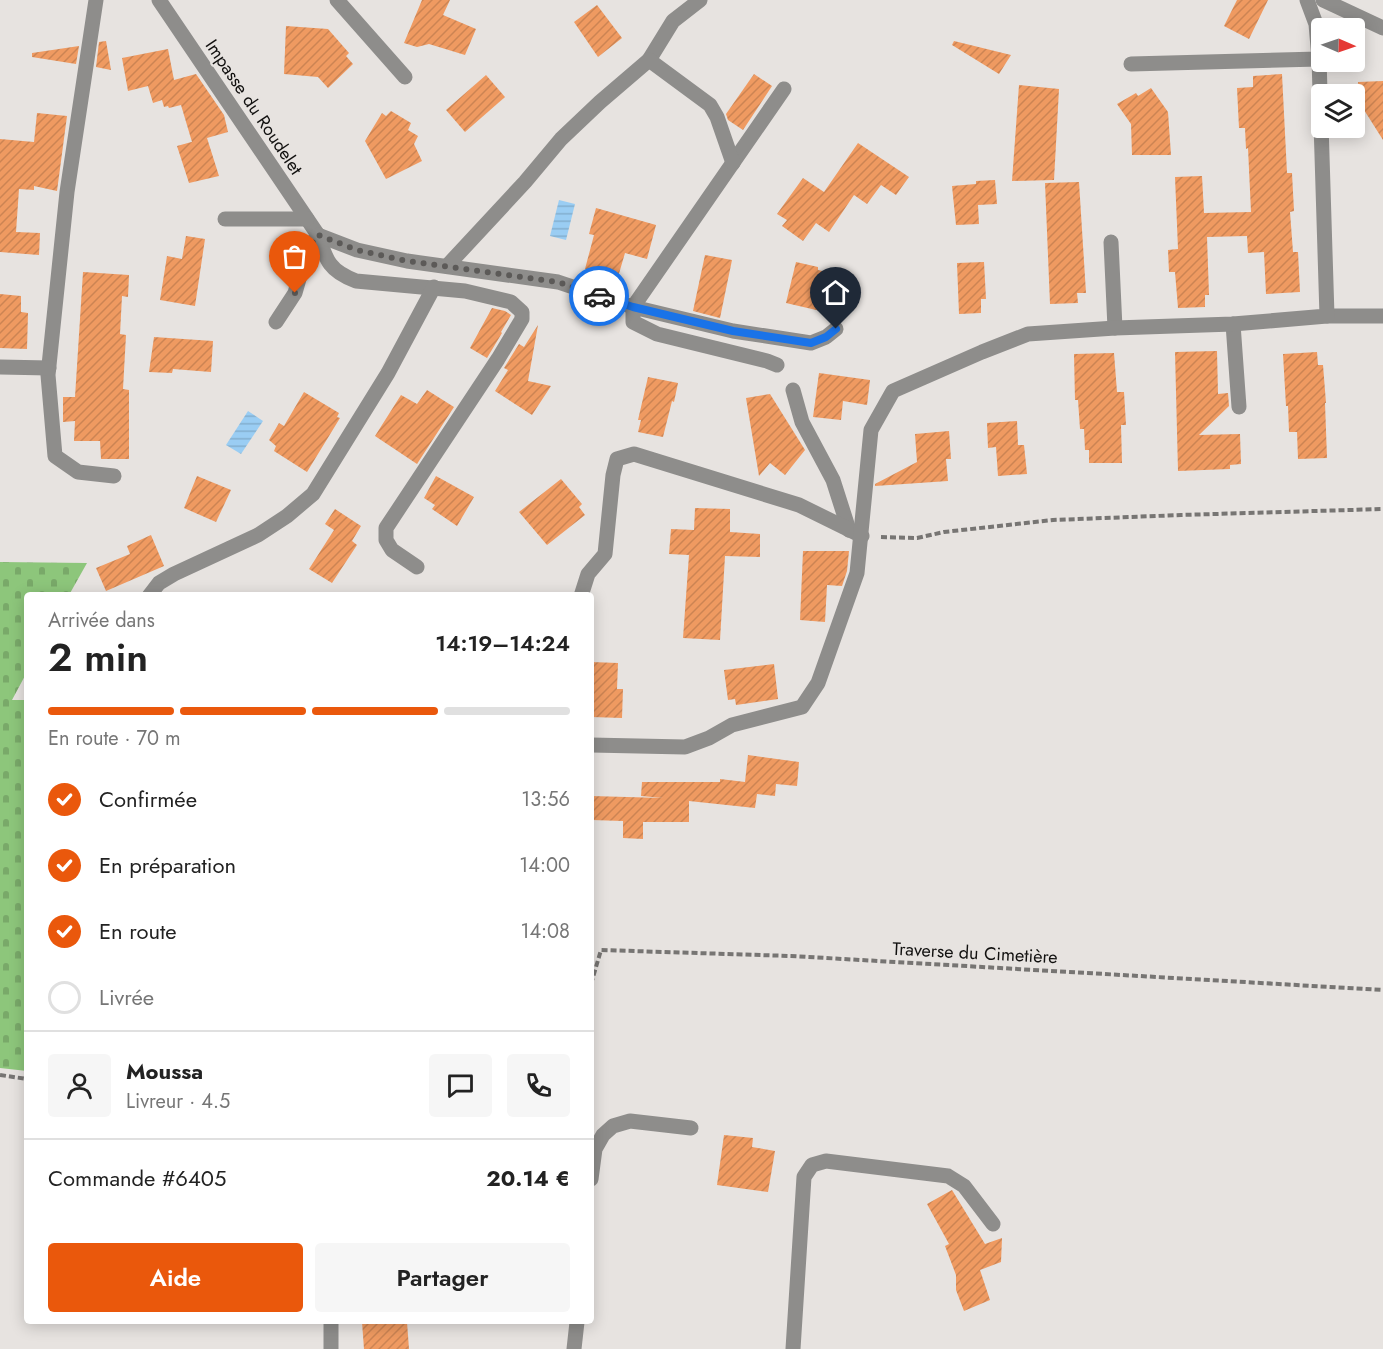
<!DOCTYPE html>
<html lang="fr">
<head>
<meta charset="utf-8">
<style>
  :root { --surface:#fff; --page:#f6f6f6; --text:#222; --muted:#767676; --line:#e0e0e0; --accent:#ea580c }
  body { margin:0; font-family:Jost,sans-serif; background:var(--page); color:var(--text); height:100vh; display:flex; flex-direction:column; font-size:22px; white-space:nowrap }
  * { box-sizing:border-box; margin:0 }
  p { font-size:20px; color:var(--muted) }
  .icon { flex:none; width:33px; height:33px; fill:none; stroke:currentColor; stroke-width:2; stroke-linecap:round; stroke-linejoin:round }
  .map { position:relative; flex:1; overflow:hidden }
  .side { position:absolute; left:24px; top:592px; width:570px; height:732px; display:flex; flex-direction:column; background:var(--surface); border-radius:6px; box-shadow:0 3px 15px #0003 }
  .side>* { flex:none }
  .needle { width:39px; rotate:92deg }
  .controls { position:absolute; left:1311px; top:18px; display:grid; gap:12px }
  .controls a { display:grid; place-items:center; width:54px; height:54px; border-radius:6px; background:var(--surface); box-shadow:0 3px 15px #0003; font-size:30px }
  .pin { position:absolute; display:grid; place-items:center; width:51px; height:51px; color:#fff; margin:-62px -26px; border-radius:50% 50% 50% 0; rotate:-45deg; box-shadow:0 0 6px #0007 }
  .pin .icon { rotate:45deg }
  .courier { position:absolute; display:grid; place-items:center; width:60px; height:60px; margin:-30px; border:4px solid #1a73e8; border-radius:50%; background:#fff; color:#222; box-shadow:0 2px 8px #0007 }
  .headline em { font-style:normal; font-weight:600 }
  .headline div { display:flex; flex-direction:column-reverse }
  .headline { display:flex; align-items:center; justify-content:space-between; height:102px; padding:0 24px }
  h1 { font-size:39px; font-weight:600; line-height:45px }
  .bar { display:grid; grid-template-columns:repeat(4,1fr); gap:9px 6px; align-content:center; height:72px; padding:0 24px }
  .bar i { height:8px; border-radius:4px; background:var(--line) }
  .bar .current { background:var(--accent) }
  .bar p { grid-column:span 4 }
  .line { display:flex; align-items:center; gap:15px; padding:0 24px; border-top:2px solid var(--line) }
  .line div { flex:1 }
  .round { display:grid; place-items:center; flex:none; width:63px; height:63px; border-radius:6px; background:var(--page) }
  ol { padding:0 24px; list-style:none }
  li { display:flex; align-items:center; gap:18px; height:66px }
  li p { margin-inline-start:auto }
  li .icon { padding:6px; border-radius:50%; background:var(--accent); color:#fff; stroke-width:4 }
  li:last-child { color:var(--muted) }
  li i { width:33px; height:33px; border:3px solid var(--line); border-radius:50% }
  .button { display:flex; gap:12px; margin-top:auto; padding:12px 24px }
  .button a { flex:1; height:69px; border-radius:6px; background:var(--accent); color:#fff; font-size:24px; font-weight:600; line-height:69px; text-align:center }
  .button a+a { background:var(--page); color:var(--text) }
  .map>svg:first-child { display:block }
</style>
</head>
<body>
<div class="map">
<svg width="1383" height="1349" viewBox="0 0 1383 1349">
  <defs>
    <pattern id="cemetery-stones" width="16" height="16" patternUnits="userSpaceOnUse" patternTransform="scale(1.5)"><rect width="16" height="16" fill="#8dc67b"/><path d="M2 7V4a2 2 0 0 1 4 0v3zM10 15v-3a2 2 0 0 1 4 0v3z" fill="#79a969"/></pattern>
    <pattern id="water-rules" width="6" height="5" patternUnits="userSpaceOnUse" patternTransform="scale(1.5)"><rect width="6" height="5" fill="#9acdf3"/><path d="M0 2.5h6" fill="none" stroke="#84afcf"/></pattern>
    <pattern id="building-hatch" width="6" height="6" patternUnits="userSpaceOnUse" patternTransform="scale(1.5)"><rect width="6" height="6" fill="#ef9a61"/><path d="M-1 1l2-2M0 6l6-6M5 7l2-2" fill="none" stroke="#cc8453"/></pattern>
  </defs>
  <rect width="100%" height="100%" fill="#e7e3e0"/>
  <polygon fill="url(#cemetery-stones)" points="0,562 87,563 69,595 27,596 27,672 12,700 27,700 27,1071 0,1068"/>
  <g fill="url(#water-rules)">
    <polygon points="559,200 575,204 566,240 550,236"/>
    <polygon points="248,411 263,421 241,454 226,445"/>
  </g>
  <g fill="url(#building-hatch)">
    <polygon points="422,0 450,0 443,15 476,29 465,55 429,44 417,47 404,43"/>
    <polygon points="1237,0 1268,0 1249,39 1224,26"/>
    <polygon points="597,5 622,38 598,57 574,22"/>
    <polygon points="286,26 328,29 349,53 346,56 353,64 328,88 318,77 284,74"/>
    <polygon points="106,41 111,70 96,67 99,42"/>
    <polygon points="954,41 1011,55 999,74 952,45"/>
    <polygon points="79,46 76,64 32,57 32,53"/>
    <polygon points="168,49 174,80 196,74 224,115 228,132 207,138 219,176 189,183 177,146 195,141 192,142 181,105 169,108 168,106 164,107 162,100 153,103 148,86 128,91 122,58"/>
    <polygon points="754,74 772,86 743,130 728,120 726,114"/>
    <polygon points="1282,74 1287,173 1292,173 1294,211 1290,212 1293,252 1298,252 1300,292 1266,294 1264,252 1248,253 1247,236 1207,237 1209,295 1205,295 1205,307 1178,308 1175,272 1169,272 1168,250 1178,249 1175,177 1202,176 1204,213 1251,212 1248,148 1246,149 1245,128 1239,128 1237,88 1253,87 1253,76"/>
    <polygon points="486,75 505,97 465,132 446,110"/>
    <polygon points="1383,81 1383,140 1359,102 1358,82"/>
    <polygon points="1019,85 1059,89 1054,180 1012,181"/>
    <polygon points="1151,88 1168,112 1171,155 1132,155 1131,124 1117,104 1136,93 1138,96"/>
    <polygon points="391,111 411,123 408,130 418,136 414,144 422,161 386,179 365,141 382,113 386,116"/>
    <polygon points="37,113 67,116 57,191 34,186 34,190 19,189 16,232 40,233 39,255 0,252 0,139 34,142"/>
    <polygon points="858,143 909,177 896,195 881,185 867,204 854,195 829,232 816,223 803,241 782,226 787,220 777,214 803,178 824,192"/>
    <polygon points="995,180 997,204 978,205 979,224 956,225 952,186 976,184 976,181"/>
    <polygon points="1079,182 1086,293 1077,293 1078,303 1050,304 1045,183"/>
    <polygon points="596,208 656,225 647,259 625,253 618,277 585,269 594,235 589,234"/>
    <polygon points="186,236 205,239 195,306 160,300 167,256 182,259"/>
    <polygon points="705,255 732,260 720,318 693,311"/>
    <polygon points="796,262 818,267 818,270 850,277 842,316 786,303"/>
    <polygon points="984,262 986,299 981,299 981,313 959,314 957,263"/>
    <polygon points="83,272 129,275 128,297 122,296 120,334 126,335 123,389 129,390 129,459 101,459 100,441 74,441 75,421 63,422 63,397 75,397"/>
    <polygon points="0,294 21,296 21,312 28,313 27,349 0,348"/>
    <polygon points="492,308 505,311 511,315 501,332 502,333 487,358 470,348"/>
    <polygon points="538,325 528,381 551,386 532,415 495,391 508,370 504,368 519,344 524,347"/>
    <polygon points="154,337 213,341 211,372 173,369 172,373 149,372"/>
    <polygon points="1217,351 1218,394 1228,393 1229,406 1199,435 1240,434 1241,464 1230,465 1230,469 1178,471 1175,352"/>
    <polygon points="1317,352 1318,365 1323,365 1326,403 1325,403 1327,458 1298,459 1297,432 1289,432 1288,406 1286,406 1283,354"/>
    <polygon points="1114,353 1117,392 1124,392 1126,425 1121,425 1122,463 1089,463 1089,450 1085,450 1084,429 1080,429 1078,400 1075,400 1074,354"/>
    <polygon points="819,373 870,380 867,405 843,401 841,420 813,417"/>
    <polygon points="648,377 678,383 674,402 672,401 663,437 638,432 641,420 638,420"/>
    <polygon points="427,390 454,407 417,464 375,436 401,395 417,404"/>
    <polygon points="304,392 339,413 337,417 340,418 307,472 274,451 276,446 269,440 279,423 284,426"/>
    <polygon points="770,394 805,450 785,475 770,463 759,476 746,398"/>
    <polygon points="1017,421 1018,445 1024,445 1027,474 998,476 996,447 988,448 987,423"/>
    <polygon points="949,431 951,459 946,459 948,481 875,486 875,484 917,462 915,434"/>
    <polygon points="197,476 231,490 216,522 184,508"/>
    <polygon points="436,476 474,497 457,526 432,509 435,505 424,498"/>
    <polygon points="561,479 582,504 579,507 585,515 547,545 519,512"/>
    <polygon points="695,508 730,509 730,532 760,534 760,557 725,556 720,640 683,638 689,555 669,554 671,529 694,530"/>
    <polygon points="335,509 361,526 352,541 357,545 332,583 309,569 334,530 325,524"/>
    <polygon points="151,535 164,566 106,591 96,568 130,554 127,546"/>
    <polygon points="803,551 849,551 847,571 842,586 827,585 825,622 800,620"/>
    <polygon points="591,662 618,663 617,689 623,689 622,718 591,717"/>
    <polygon points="774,664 778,699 736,705 735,699 728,700 724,670"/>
    <polygon points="748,755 799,762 797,786 776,784 775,796 757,794 755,808 689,801 689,822 643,822 643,839 623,838 623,821 591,820 591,796 663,798 641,796 642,782 720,782 720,779 745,782"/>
    <polygon points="724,1135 753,1138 752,1147 775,1151 768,1192 717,1185"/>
    <polygon points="952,1190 985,1244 1002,1238 1001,1262 980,1270 990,1300 964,1311 956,1290 956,1275 945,1246 949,1244 927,1204"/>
    <polygon points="362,1322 407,1322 409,1349 364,1349"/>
  </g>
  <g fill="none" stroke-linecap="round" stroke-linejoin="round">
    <g stroke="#777573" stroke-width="4" stroke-dasharray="6 3" stroke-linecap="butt">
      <polyline points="881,537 917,538 944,532 1053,520 1181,515 1383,509"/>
      <polyline points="591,984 601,950 791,956 1383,990"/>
      <polyline points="0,1075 27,1079"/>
    </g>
    <g stroke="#8e8d8b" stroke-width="15">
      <polyline points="96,0 67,192 48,375 55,456 78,472 114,476"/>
      <path d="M159,0L318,235C326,260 329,271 356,281L465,291L511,302L522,312V319L498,359L386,528V540L392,550L417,567"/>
      <polyline points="337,0 405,77"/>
      <polyline points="1323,0 1383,28"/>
      <polyline points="649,60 673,21 700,0"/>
      <polyline points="1131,64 1319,59"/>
      <polyline points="225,219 307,219"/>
      <polyline points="318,235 357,250 407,261 558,282 633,307 784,89"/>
      <polyline points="1111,242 1115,328"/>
      <polyline points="447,266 525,182 561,139 600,102 649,60 710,105 717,117 733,163"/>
      <polyline points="1327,316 1383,316"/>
      <polyline points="276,322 295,293 307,251 318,235"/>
      <polyline points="1233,324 1239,407"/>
      <polyline points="777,365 767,361 657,334 633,322 633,307 733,331 811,343 826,337 836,329"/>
      <polyline points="0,367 49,368"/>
      <polyline points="793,390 802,422 833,480 849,530"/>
      <polyline points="149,596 159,583 174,574 258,535 287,516 313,494 388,373 434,287"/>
      <polyline points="581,596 588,574 605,554 613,475 617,459 634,454 799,505 862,536"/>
      <polyline points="591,745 685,747 709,738 732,725 802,707 818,683 857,573 871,430 893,391 982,352 1028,334 1115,328 1233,324 1327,316 1319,59 1316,24 1307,0"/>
      <polyline points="591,1179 595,1149 603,1135 613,1126 630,1121 691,1128"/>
      <polyline points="331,1322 331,1349"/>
      <polyline points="574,1349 577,1322"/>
      <polyline points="793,1349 804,1177 812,1165 826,1161 948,1176 964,1186 993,1224"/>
    </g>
  </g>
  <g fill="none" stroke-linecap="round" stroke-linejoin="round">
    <polyline stroke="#5c5a58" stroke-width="6" stroke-dasharray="0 10.8" points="295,293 307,251 318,235 357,250 407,261 558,282 599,296"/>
    <polyline stroke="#1a73e8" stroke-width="8" points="599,296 633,307 733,331 811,343 826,337 836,329"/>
  </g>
  <g text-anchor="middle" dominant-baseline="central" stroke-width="4.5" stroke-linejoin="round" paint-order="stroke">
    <g font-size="18" fill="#11100f" stroke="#e7e3e0">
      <text transform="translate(254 107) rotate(56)">Impasse du Roudelet</text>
      <text transform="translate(975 953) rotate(3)">Traverse du Cimetière</text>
    </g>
  </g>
</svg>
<div class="controls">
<a><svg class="needle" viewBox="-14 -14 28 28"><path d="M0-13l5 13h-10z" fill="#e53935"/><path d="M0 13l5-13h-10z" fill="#767676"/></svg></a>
<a><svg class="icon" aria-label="layers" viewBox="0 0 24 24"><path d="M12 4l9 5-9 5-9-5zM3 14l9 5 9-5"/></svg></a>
</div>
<div class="pin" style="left:295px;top:293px;background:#ea580c"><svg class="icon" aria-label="bag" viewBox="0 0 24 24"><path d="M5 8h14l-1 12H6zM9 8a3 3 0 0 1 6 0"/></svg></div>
<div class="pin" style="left:836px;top:329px;background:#1f2937"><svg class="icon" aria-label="home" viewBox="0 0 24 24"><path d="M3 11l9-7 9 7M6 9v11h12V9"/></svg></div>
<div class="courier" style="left:599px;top:296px"><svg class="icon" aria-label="car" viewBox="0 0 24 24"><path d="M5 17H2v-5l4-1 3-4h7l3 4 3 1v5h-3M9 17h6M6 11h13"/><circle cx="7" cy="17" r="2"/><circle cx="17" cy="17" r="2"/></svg></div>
<section class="side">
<div class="headline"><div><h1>2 min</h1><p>Arrivée dans</p></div><em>14:19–14:24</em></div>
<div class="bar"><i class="current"></i><i class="current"></i><i class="current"></i><i></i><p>En route · 70 m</p></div>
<ol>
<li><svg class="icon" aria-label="check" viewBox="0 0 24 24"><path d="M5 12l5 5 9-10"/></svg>Confirmée<p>13:56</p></li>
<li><svg class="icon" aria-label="check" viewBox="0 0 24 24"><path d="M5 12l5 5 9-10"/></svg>En préparation<p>14:00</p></li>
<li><svg class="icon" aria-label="check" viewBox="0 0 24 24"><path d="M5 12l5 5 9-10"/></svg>En route<p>14:08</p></li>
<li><i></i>Livrée</li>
</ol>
<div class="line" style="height:108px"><a class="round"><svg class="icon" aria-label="person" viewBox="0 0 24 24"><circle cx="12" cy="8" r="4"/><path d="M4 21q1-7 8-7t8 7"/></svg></a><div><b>Moussa</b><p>Livreur · 4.5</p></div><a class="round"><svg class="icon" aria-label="chat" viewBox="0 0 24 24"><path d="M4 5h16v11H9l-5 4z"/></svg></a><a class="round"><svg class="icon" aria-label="phone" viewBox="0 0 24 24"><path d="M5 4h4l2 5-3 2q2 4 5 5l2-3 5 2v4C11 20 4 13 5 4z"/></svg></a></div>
<div class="line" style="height:78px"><div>Commande #6405</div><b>20.14 €</b></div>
<div class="button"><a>Aide</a><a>Partager</a></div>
</section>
</div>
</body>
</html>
